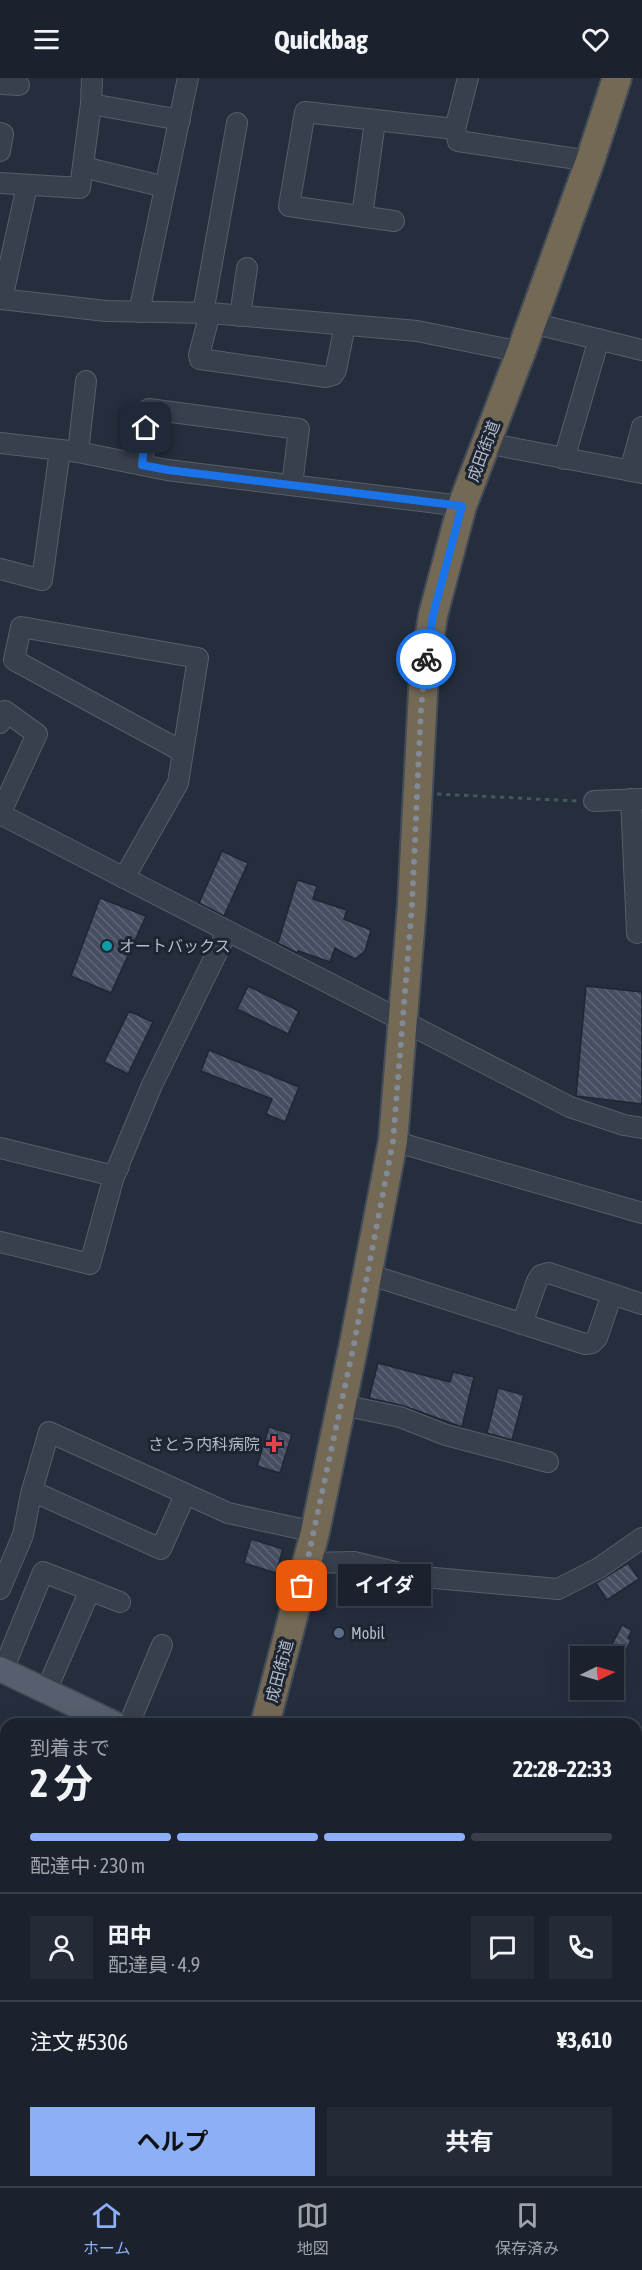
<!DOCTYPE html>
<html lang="ja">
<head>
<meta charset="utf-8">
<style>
  :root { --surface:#1b222e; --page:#242a36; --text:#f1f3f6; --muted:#a0a4aa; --line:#393f4a; --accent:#8caff6 }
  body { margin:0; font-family:"Asap Condensed","Noto Sans JP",sans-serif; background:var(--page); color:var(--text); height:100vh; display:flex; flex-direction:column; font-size:22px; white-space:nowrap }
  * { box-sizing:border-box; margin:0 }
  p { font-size:20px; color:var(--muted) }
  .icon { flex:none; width:33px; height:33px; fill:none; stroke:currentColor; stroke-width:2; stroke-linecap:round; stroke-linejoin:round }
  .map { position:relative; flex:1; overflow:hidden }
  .side { position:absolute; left:0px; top:1640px; width:642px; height:470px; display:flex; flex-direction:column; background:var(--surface); border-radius:18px 18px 0 0; box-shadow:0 6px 24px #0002,0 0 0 2px var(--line) }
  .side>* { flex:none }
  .needle { width:39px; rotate:85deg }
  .fabs { position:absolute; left:570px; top:1568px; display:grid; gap:12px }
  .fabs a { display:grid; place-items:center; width:54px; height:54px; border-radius:0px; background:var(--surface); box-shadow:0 6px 24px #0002,0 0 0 2px var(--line); font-size:30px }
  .pin { position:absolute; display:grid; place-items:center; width:51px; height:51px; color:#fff; margin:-26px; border-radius:12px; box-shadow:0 3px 9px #0006 }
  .courier { position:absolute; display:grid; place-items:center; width:60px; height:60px; margin:-30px; border:4px solid #1a73e8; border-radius:50%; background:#fff; color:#222; box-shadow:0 2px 8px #0007 }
  .bubble { position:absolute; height:42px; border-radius:0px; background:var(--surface); box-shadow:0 6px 24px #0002,0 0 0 2px var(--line); font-size:20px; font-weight:700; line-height:42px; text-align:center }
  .headline em { font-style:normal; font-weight:700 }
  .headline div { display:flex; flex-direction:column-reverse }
  .headline { display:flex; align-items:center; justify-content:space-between; height:102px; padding:0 30px }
  h1 { font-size:39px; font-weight:700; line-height:45px }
  .bar { display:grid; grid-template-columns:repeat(4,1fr); gap:9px 6px; align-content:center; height:72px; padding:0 30px }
  .bar i { height:8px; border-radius:4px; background:var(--line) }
  .bar .on { background:var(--accent) }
  .bar p { grid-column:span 4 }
  .line { display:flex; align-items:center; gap:15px; padding:0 30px; border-top:2px solid var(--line) }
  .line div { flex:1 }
  .round { display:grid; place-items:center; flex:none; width:63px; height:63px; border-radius:0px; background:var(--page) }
  .action { display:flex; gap:12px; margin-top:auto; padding:12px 30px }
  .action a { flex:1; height:69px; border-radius:0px; background:var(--accent); color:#111; font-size:24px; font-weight:700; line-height:69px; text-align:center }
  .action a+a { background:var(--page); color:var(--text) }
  header { display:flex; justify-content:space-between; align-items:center; height:78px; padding:0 30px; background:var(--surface); font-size:27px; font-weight:700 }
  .tab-bar { display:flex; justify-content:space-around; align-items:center; height:84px; border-top:2px solid var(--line); background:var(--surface); font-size:16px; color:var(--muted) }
  .tab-bar a { display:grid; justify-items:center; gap:3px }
  .tab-bar .on { color:var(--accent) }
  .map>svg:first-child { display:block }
</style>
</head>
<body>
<header><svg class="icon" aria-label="menu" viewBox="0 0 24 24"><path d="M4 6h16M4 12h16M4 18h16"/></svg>Quickbag<svg class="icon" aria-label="heart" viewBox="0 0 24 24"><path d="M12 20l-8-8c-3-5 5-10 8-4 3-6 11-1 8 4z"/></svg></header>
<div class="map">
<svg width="642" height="2108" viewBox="0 0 642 2108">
  <defs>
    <pattern id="building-back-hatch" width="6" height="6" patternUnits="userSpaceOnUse" patternTransform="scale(1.5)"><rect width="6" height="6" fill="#454f61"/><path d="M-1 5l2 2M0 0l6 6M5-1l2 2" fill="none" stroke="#5d6676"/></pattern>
  </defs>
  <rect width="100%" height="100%" fill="#242e3d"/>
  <g fill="url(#building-back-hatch)" stroke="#1f2734" stroke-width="1.5">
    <polygon points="222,773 248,785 224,838 199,825"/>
    <polygon points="297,802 317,808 313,821 347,832 344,841 371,852 365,873 355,881 335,870 330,884 298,873 297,875 278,865"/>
    <polygon points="100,820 146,838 111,915 71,898"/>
    <polygon points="248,908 299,933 288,956 237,931"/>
    <polygon points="586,908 642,914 642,1026 576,1018"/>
    <polygon points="129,933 153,944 128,996 104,984"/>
    <polygon points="209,972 299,1009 285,1044 266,1036 272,1021 201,993"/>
    <polygon points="378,1285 450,1304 453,1294 474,1299 462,1349 404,1328 369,1320"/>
    <polygon points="498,1310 524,1317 512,1362 487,1355"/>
    <polygon points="269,1349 292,1356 280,1395 257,1388"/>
    <polygon points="251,1461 283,1471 276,1495 244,1485"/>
    <polygon points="628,1485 639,1501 607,1522 596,1505"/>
    <polygon points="622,1547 632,1552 628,1560 631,1562 624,1577 620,1575 615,1585 614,1578 606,1578"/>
  </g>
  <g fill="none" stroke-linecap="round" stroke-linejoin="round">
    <defs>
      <g id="minor">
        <polyline points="468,0 455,51 458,63 590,83"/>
        <polyline points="0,6 19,7"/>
        <polyline points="91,26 180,42"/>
        <polyline points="0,55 3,56 0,73"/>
        <polyline points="83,89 165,109"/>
        <polyline points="0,105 80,110 91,26 92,0"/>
        <polyline points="362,138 375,43"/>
        <polyline points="394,143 289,128 305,34 455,51"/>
        <polyline points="0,221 106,233 210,235 417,253 521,274"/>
        <polyline points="2,221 27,108"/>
        <polyline points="139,234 188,0"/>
        <polyline points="203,235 237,45"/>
        <polyline points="210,235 199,277 200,281 326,299 333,297 336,292 345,247"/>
        <polyline points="240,238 247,190"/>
        <polyline points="532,245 642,272"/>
        <polyline points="0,365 78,374 167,392 462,428"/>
        <polyline points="486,365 642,395"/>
        <polyline points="78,374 86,303"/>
        <polyline points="564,381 599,261"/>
        <polyline points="142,387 149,331 299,351 292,407"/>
        <polyline points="630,393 642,349"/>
        <polyline points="0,491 42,502 60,372"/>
        <polyline points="0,645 5,633 37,656 0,736"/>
        <polyline points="631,721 637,855"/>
        <polyline points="594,723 642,721"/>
        <polyline points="0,736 570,1029 624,1047 642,1050"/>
        <polyline points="124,800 178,705 198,580 21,549 14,582 183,674"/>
        <polyline points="393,1063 642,1135"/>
        <polyline points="0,1070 114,1098 119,1088"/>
        <polyline points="0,1164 90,1186 114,1098 152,1007 227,854"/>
        <polyline points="368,1196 585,1266 592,1265 597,1260 612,1216"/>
        <polyline points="522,1246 537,1203 541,1197 549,1195 642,1226"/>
        <polyline points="342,1327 400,1339 446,1357 548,1384"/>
        <polyline points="32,1413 161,1471 185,1417"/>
        <polyline points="308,1485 354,1484 412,1498 558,1511 599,1490 642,1460"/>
        <polyline points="0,1511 23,1457 31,1416 49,1354 228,1435 315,1454"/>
        <polyline points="3,1592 43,1494 120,1524"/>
        <polyline points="46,1613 90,1512"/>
        <polyline points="129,1646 162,1567"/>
        <polyline points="0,1827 6,1814"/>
        <polyline points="0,1847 6,1850"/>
        <polyline points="636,1872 642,1876"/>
        <polyline points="0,2066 2,2064 6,2066"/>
        <polyline points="89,2103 101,2108"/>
        <polyline points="312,2103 322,2108"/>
        <polyline points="475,2103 486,2108"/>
        <polyline points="384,2108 386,2103"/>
      </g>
      <polyline id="major" points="0,1591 115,1646"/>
      <g id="highway">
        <polyline points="265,1646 315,1454 354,1266 393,1063 412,827 424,595 433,537 462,428 521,274 590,83 617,0"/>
        <polyline points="132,2108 134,2103"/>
      </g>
    </defs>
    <use href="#minor" stroke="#565e6b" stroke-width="22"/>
    <use href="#major" stroke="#414956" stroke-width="27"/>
    <use href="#highway" stroke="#434b58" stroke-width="32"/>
    <g stroke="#44575b" stroke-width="3" stroke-dasharray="4.5 4.5" stroke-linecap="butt">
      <polyline points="437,716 577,723"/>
      <polyline points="0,1907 6,1910"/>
    </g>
    <use href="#minor" stroke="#38404d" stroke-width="20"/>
    <use href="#major" stroke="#565f6d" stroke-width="24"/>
    <use href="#highway" stroke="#736955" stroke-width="28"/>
  </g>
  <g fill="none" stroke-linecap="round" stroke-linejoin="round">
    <polyline stroke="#828a97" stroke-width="6" stroke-dasharray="0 10.8" points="302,1508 354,1266 393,1063 412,827 421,631 426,581"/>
    <polyline stroke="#1a73e8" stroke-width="8" points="146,350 142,387 168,392 462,428 433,537 426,581"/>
  </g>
  <circle fill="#0f9aa8" stroke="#1d2532" stroke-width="2" cx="107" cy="868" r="6"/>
  <path fill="#e0444e" stroke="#1d2532" stroke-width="2" d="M271 1357h6v6h6v6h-6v6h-6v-6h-6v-6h6z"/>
  <circle fill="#5c6f8a" stroke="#1d2532" stroke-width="2" cx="339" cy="1555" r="6"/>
  <g text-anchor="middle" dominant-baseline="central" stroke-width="6" stroke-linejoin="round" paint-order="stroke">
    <g font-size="16" fill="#b4bbc8" stroke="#1d2532">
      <text transform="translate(483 373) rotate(-69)">成田街道</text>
      <text transform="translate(279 1593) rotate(-75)">成田街道</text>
    </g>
    <g font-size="16" fill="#b4bbc8" stroke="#1d2532" text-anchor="start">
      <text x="119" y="868">オートバックス</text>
      <text x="260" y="1366" text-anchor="end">さとう内科病院</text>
      <text x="351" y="1555">Mobil</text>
    </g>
  </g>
</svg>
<div class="fabs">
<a><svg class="needle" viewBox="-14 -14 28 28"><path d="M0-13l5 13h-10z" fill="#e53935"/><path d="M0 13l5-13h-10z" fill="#a0a4aa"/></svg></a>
</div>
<div class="pin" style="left:302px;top:1508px;background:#ea580c"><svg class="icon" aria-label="bag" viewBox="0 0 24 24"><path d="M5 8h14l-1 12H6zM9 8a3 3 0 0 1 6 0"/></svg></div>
<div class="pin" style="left:146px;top:350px;background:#1f2937"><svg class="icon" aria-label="home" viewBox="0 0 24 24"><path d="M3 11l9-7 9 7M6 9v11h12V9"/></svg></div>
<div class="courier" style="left:426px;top:581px"><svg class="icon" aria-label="bike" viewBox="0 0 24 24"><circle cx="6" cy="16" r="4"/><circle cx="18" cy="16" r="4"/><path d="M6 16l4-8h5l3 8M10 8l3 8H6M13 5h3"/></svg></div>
<div class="bubble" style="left:338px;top:1486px;width:93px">イイダ</div>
<section class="side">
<div class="headline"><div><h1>2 分</h1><p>到着まで</p></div><em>22:28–22:33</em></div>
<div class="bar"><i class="on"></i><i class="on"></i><i class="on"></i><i></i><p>配達中 · 230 m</p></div>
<div class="line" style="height:108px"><a class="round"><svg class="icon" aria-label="person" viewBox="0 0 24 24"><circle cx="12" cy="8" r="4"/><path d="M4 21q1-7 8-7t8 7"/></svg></a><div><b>田中</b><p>配達員 · 4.9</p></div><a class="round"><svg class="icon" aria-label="chat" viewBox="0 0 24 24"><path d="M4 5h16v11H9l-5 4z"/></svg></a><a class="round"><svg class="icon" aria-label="phone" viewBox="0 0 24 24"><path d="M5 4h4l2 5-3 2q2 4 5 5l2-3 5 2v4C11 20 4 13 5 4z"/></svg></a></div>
<div class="line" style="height:78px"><div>注文 #5306</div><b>¥3,610</b></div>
<div class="action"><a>ヘルプ</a><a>共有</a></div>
</section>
</div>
<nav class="tab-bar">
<a class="on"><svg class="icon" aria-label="home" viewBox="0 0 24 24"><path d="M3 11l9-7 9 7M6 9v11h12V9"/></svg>ホーム</a>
<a><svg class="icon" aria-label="map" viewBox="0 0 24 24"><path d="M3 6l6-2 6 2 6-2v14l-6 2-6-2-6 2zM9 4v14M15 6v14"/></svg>地図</a>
<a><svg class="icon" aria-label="saved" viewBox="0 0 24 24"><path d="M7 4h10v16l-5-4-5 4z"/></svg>保存済み</a>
</nav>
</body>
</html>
